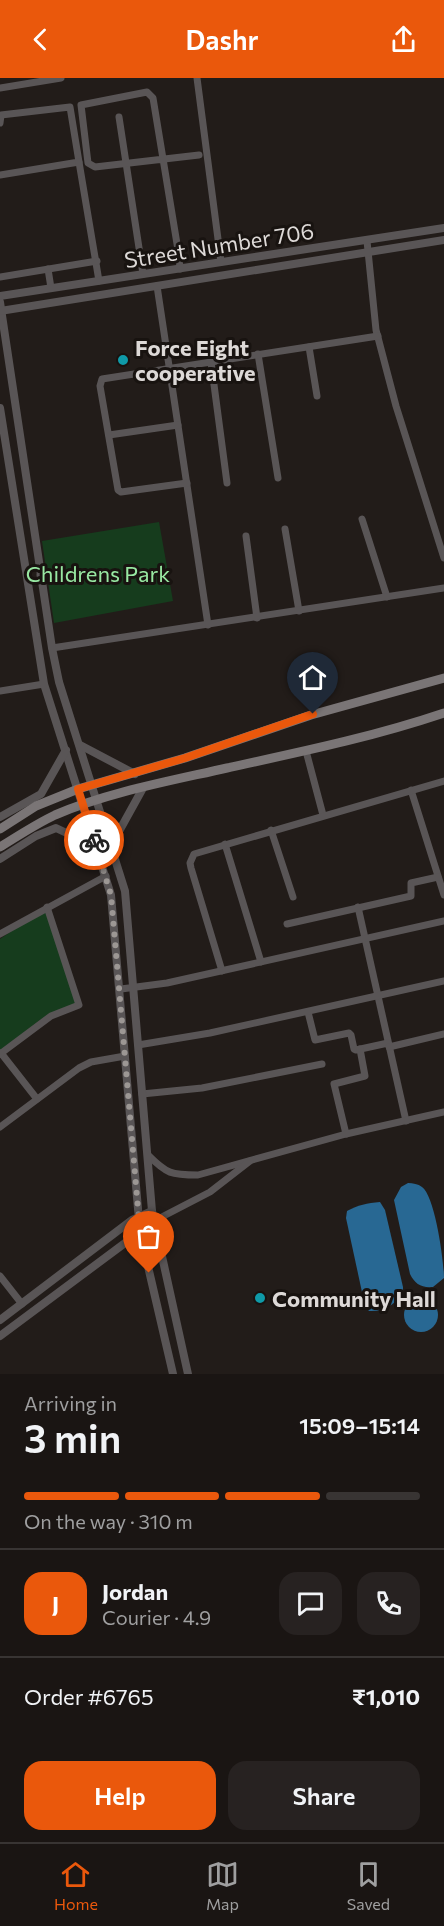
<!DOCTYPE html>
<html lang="en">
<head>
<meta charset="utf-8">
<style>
  :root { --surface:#1a1513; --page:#272221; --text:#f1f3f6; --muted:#9f9fa0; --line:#383433; --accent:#ea580c }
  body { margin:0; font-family:Commissioner,sans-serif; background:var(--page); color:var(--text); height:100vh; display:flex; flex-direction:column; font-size:22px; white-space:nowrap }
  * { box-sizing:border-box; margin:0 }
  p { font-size:20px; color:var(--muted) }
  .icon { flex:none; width:33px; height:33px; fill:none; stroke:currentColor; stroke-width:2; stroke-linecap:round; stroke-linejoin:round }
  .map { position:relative; height:1296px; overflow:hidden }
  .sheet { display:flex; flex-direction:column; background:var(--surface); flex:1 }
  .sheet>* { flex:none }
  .pin { position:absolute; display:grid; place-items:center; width:51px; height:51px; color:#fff; margin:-62px -26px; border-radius:50% 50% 50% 0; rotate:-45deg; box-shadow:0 0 6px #0007 }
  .pin .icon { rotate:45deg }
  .courier { position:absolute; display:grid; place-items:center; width:60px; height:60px; margin:-30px; border:4px solid #ea580c; border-radius:50%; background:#fff; color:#222; box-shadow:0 2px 8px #0007 }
  .summary em { font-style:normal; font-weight:600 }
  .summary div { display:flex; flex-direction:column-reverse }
  .summary { display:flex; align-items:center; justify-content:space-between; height:102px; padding:0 24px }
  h1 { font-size:39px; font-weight:600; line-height:45px }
  .bar { display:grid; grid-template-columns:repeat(4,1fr); gap:9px 6px; align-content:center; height:72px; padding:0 24px }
  .bar i { height:8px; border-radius:4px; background:var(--line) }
  .bar .selected { background:var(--accent) }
  .bar p { grid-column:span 4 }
  .line { display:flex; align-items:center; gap:15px; padding:0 24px; border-top:2px solid var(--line) }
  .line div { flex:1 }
  .round { display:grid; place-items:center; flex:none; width:63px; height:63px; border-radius:18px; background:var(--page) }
  .primary-button { display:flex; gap:12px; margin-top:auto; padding:12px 24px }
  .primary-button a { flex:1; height:69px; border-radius:18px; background:var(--accent); color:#fff; font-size:24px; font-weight:600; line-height:69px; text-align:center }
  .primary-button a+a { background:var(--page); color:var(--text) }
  header { display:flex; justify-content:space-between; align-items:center; height:78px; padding:0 24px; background:var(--accent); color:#fff; font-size:27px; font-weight:600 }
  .tabs { display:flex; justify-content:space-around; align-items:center; height:84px; border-top:2px solid var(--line); background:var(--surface); font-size:16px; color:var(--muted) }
  .tabs a { display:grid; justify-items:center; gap:3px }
  .tabs .selected { color:var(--accent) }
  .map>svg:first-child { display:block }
</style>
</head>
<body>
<header><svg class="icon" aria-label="back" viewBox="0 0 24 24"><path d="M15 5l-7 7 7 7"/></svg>Dashr<svg class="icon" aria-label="share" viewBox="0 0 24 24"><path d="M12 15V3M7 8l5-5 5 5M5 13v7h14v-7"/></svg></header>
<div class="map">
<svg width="444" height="1296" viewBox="0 0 444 1296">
  <rect width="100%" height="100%" fill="#221c19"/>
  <g fill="#163c1d">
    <polygon points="159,444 173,523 54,545 42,463"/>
    <polygon points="47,829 79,927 40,942 0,973 0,861"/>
  </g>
  <g fill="#286893">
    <path d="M408,1105C413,1105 418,1106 422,1109C435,1118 444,1183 444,1200L433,1209C421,1210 415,1206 410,1196L394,1122L401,1109Z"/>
    <path d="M380,1124L385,1132L403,1209V1216C393,1227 384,1234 369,1233L365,1228L346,1140L347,1133C358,1127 367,1125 380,1124Z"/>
    <circle cx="421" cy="1237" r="17"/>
  </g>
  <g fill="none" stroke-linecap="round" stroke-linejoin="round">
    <g stroke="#595556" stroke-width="7">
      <polyline points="197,0 221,184"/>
      <polyline points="0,10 61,0"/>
      <polyline points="119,39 143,196"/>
      <polyline points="0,45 1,37 70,29 79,84 0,97"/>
      <polyline points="79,84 99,203"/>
      <polyline points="367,163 376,252 396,328 444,480"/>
      <polyline points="48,191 51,210"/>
      <polyline points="180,191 179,178 153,20 147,14 81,27 88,85 95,89 199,77"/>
      <polyline points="0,199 97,183"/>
      <polyline points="157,208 208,547"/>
      <polyline points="309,269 317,318"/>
      <polyline points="258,276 278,400"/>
      <polyline points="211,284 227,405"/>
      <polyline points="109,357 178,347"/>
      <polyline points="187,405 121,414 118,412 100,308 102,301 378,258"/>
      <polyline points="362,441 387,519"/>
      <polyline points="285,451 299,533"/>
      <polyline points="246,458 257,540"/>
      <polyline points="40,497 84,497"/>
      <polyline points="52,570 444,510"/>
      <polyline points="0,613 44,606"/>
      <polyline points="306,673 323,737"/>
      <polyline points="411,712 444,817"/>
      <polyline points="271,752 293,819"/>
      <polyline points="225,766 261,884"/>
      <polyline points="358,829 406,1043"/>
      <polyline points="287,846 411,818 411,805 438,799"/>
      <polyline points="0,856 106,798"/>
      <polyline points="222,893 191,790 190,785 194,776 444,703"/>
      <polyline points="121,911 167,905 444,843"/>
      <polyline points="308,934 315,962 349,955 351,957 354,971 356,972 388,965"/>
      <polyline points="138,967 210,955 444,903"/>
      <polyline points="389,969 444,956"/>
      <polyline points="1,975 37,1021"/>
      <polyline points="0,976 51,938 79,927 47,829"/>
      <polyline points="142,1016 202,1010 322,986"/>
      <polyline points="0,1049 79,990 91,984 125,978"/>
      <polyline points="346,1056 334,1006 365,998 360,971"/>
      <path d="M148,1077C167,1096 171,1097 198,1097L346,1056L444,1034"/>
      <polyline points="154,1143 210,1114 250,1083"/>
      <polyline points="0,1198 22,1226"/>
    </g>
    <g stroke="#595556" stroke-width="8">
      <polyline points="0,218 444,150"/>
      <polyline points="0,224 52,570 59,604 125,813 152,1133 188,1296"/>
      <polyline points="0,233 444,162"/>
      <polyline points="0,330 44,606 111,817 140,1154 173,1296"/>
      <polyline points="80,667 135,696"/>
      <polyline points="0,739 41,716 66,672"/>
      <polyline points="112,766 143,710"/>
      <polyline points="0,781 36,758 56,750 96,769"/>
      <polyline points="0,1242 132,1142 152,1133"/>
      <polyline points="0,1258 125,1165 140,1154 155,1150"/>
    </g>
    <g stroke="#7a7576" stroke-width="9">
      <polyline points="0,751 36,728 78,711 185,680 311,637 444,600"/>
      <path d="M0,769C18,758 36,746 55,737C109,714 170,703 227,690C300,674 373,659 444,635"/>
    </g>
  </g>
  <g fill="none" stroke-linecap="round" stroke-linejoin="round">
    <polyline stroke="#9c9794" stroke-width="6" stroke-dasharray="0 10.8" points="94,762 111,817 140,1154 149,1195"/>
    <polyline stroke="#ea580c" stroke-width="8" points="94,762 78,711 185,680 313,636"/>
  </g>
  <g fill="#0f9aa8" stroke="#181310" stroke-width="2">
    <circle cx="123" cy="282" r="6"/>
    <circle cx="260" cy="1220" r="6"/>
  </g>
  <g text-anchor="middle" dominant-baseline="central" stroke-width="6" stroke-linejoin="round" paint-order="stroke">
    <g font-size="22" fill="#ddd9d7" stroke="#181310">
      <text transform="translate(219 167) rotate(-9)">Street Number 706</text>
    </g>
    <g font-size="22" font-weight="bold" fill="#ddd9d7" stroke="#181310" text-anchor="start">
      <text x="135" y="269">Force Eight<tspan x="135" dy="25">cooperative</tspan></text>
      <text x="272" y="1220">Community Hall</text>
    </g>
    <g font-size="22" fill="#98e8a2" stroke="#181310">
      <text x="98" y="495">Childrens Park</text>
    </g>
  </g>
</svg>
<div class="pin" style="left:149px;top:1195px;background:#ea580c"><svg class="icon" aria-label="bag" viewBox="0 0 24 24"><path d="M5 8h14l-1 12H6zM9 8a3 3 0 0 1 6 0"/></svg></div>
<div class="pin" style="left:313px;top:636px;background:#1f2937"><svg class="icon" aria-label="home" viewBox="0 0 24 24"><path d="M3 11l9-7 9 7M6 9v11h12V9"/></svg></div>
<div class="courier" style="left:94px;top:762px"><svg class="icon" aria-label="bike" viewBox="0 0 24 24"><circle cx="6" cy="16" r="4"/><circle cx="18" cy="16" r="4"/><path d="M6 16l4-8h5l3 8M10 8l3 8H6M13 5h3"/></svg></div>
</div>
<section class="sheet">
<div class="summary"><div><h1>3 min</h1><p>Arriving in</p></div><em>15:09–15:14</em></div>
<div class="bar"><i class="selected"></i><i class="selected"></i><i class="selected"></i><i></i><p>On the way · 310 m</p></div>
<div class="line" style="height:108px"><b class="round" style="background:var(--accent);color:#fff">J</b><div><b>Jordan</b><p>Courier · 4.9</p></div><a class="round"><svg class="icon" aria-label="chat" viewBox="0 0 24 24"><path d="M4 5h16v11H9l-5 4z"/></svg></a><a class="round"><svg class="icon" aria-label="phone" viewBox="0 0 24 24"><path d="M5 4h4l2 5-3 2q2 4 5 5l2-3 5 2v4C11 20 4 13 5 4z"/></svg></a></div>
<div class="line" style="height:78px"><div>Order #6765</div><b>₹1,010</b></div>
<div class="primary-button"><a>Help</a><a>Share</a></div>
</section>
<nav class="tabs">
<a class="selected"><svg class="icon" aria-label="home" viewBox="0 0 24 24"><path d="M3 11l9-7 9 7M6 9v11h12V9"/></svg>Home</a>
<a><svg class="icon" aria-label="map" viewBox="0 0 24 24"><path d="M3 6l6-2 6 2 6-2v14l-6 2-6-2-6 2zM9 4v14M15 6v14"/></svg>Map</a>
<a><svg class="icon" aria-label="saved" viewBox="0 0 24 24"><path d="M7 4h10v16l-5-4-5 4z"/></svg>Saved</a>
</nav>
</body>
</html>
